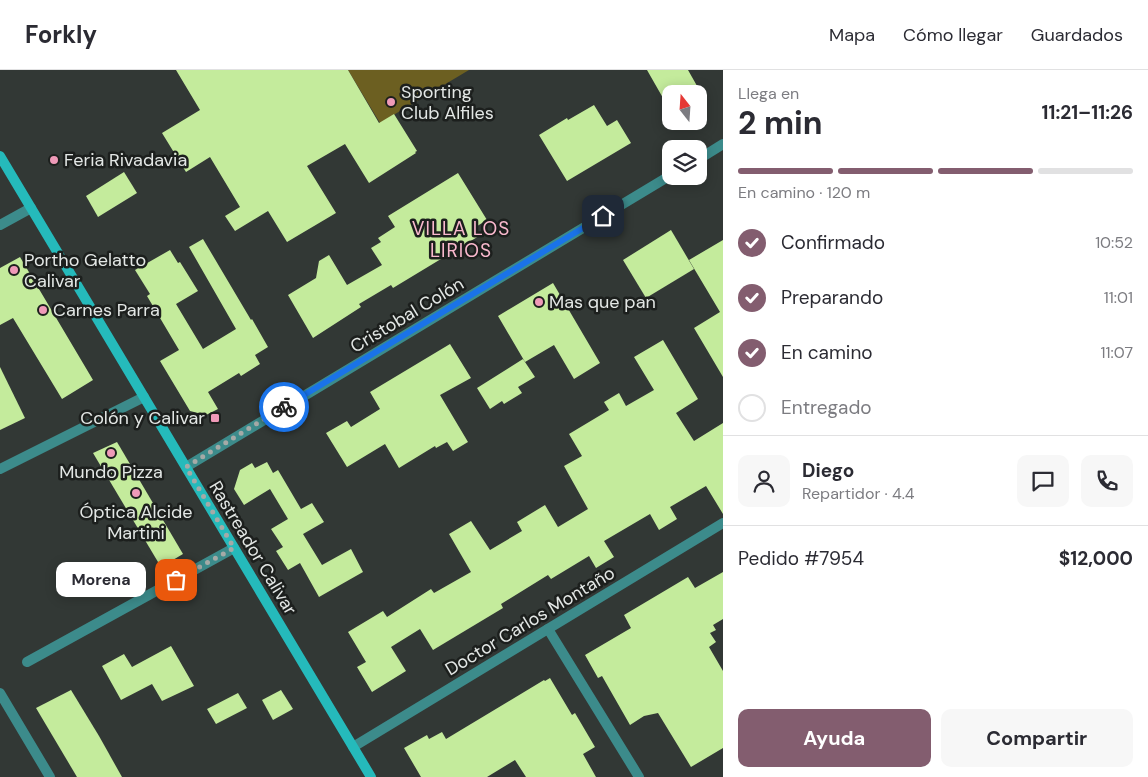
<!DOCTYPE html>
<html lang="es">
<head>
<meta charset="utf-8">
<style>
  :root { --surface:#fff; --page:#f7f7f7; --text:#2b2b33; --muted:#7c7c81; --line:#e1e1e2; --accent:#835d6f }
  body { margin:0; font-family:"DM Sans",sans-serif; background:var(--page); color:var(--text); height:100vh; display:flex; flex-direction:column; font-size:19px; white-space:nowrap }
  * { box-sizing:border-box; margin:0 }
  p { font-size:16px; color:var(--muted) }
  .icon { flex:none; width:28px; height:28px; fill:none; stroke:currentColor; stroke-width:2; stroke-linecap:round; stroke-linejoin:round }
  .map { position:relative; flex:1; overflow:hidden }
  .drawer { display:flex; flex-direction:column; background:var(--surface); width:425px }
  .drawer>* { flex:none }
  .needle { width:32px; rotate:343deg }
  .tools { position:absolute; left:662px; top:15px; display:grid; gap:10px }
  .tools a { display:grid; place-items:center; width:45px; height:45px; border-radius:10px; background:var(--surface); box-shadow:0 2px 12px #0003; font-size:25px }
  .pin { position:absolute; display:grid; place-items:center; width:42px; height:42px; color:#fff; margin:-21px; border-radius:10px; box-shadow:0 2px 8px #0006 }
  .courier { position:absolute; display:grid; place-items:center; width:50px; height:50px; margin:-25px; border:4px solid #1a73e8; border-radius:50%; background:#fff; color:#222; box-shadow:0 1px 6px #0007 }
  .bubble { position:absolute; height:35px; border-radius:10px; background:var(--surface); box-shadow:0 2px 12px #0003; font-size:16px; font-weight:700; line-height:35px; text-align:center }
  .overview em { font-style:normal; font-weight:700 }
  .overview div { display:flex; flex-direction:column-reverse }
  .overview { display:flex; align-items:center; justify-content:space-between; height:85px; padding:0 15px }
  h1 { font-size:32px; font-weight:700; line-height:38px }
  .bar { display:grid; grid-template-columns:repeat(4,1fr); gap:8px 5px; align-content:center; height:60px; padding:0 15px }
  .bar i { height:6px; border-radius:4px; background:var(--line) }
  .bar .current { background:var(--accent) }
  .bar p { grid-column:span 4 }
  .line { display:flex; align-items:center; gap:12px; padding:0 15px; border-top:1px solid var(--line) }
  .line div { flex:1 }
  .round { display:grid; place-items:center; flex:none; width:52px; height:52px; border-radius:10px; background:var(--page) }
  ol { padding:0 15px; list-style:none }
  li { display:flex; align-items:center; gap:15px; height:55px }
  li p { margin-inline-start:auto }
  li .icon { padding:5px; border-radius:50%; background:var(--accent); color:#fff; stroke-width:4 }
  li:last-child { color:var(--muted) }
  li i { width:28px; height:28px; border:2px solid var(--line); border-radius:50% }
  .cta { display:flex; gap:10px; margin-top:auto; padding:10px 15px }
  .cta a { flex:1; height:58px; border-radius:10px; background:var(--accent); color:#fff; font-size:20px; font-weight:700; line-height:58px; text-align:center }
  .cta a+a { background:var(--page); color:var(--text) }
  header { display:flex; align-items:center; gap:30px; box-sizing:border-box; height:70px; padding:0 25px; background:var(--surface); border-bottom:1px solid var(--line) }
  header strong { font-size:24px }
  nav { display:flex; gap:28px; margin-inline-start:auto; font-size:18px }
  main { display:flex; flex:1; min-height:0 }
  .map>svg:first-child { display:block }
</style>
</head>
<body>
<header>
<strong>Forkly</strong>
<nav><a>Mapa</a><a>Cómo llegar</a><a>Guardados</a></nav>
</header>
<main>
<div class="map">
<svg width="723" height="707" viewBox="0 0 723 707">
  <rect width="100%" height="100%" fill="#323835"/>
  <polygon fill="#6c5f21" points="348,0 469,0 380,53"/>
  <g fill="#c4eb9c">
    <polygon points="176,0 348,0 379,53 394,44 417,81 415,82 416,83 369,113 345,74 307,96 336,143 287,172 268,141 235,161 225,146 240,137 210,87 186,102 162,63 200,40"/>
    <polygon points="647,0 688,0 705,30 699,33 699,24 671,24 671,34 667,26 663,28"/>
    <polygon points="594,35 607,56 617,50 631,73 567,111 539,65 567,48 568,50"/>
    <polygon points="124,102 137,123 98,147 86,126"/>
    <polygon points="458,103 487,150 474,158 479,166 393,218 391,215 359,234 361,237 313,268 288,225 316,208 319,191 329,185 347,215 382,195 371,178 381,172 378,168 395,157 388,146"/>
    <polygon points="671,160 694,199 646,228 623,190"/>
    <polygon points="203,169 251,250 252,249 268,277 255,285 260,294 241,306 239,303 208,322 218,339 206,345 190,341 160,291 179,280 147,226 150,224 135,200 170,180 178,193 180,192 198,221 176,234 203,279 236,259 189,177"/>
    <polygon points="723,170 723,307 694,258 720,242 689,190"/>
    <polygon points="20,187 93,310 62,329 13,248 0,255 0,198"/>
    <polygon points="553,213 600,293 574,309 554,275 525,292 498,246"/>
    <polygon points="663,270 698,329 676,343 694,371 723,353 723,444 706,416 670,437 677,449 659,460 650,444 604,471 614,487 596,498 589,486 551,509 548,505 501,534 503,538 433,580 420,559 391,577 406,601 372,622 357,597 366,592 348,562 383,541 387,547 431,519 434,523 471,502 449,464 471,451 490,480 522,461 517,452 545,435 558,457 588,439 564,396 582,386 569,364 609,340 604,332 619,323 626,336 654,320 634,287"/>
    <polygon points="450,274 471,308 440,325 468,372 453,381 447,372 436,378 435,376 399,398 385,374 347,397 326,363 347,351 351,357 380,339 370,322"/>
    <polygon points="523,289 535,307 518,317 522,323 504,334 502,331 490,339 477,318"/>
    <polygon points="0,297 25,348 0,360"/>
    <polygon points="117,372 183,484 161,497 93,383"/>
    <polygon points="267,392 273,403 278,400 301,439 312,433 324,452 303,464 322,495 351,479 363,502 319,527 300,493 288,500 276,481 283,477 271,459 288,449 270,419 244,435 234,419 240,400 252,393 255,398"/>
    <polygon points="723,502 723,549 713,555 716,560 710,563 716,572 709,577 723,601 723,678 691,697 658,643 644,646 630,655 602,606 598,608 585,585 631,558 624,545 688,507 695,518"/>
    <polygon points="171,576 194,616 162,631 152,614 121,630 102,596 124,584 132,597"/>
    <polygon points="550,608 572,645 575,643 595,677 583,684 596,707 526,707 515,690 487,707 421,707 404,678 427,665 429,669 442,662 446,669 544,610 545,611"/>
    <polygon points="71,620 99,666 122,707 77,707 36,638"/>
    <polygon points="281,620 293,639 273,650 262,630"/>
    <polygon points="238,623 247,638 216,654 207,639"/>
  </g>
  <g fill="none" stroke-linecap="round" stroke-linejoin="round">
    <g stroke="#3c8b8b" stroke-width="10">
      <polyline points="699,89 723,74"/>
      <polyline points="0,155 31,138"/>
      <polyline points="186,397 671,105"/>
      <polyline points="0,399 144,327"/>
      <polyline points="548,559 639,707"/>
      <polyline points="27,592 234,478"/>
      <polyline points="0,623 50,707"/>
      <polyline points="353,677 723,453"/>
    </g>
    <polyline stroke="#25babb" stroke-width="10" points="0,86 371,707"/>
  </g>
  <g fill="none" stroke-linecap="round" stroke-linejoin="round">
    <polyline stroke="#a5aaa7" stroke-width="5" stroke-dasharray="0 9" points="176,510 234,478 186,397 284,337"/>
    <polyline stroke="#1a73e8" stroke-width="6" points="284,337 603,146"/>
  </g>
  <g fill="#ef9ab8" stroke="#1c1f1d" stroke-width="2">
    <circle cx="391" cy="32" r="5"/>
    <circle cx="54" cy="90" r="5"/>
    <circle cx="14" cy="200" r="5"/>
    <circle cx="539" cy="232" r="5"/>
    <circle cx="43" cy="240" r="5"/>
    <rect x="210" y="343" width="10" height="10" rx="2.5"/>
    <circle cx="111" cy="383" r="5"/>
    <circle cx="136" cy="423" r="5"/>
  </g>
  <g text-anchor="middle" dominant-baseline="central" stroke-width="5" stroke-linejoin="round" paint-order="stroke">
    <g font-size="18" fill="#e3e7e5" stroke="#1c1f1d" text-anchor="start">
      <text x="401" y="22">Sporting<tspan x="401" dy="21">Club Alfiles</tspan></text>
      <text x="64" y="90">Feria Rivadavia</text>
      <text x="24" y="190">Portho Gelatto<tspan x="24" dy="21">Calivar</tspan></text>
      <text x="549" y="232">Mas que pan</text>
      <text x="53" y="240">Carnes Parra</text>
      <text x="205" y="348" text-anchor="end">Colón y Calivar</text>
      <text x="111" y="402" text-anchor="middle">Mundo Pizza</text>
      <text x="136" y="442" text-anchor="middle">Óptica Alcide<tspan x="136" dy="21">Martini</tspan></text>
    </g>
    <g font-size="18" fill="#e3e7e5" stroke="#1c1f1d">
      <text transform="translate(407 245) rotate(-31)">Cristobal Colón</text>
      <text transform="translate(253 478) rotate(59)">Rastreador Calivar</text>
      <text transform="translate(530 551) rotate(-31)">Doctor Carlos Montaño</text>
    </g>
    <g font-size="19" letter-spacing="1" fill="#f9b8cd" stroke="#1c1f1d">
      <text x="461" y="158">VILLA LOS<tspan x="461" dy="22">LIRIOS</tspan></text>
    </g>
  </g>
</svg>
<div class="tools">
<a><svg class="needle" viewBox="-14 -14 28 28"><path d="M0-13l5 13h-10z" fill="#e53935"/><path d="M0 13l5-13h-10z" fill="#7c7c81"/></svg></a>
<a><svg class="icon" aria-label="layers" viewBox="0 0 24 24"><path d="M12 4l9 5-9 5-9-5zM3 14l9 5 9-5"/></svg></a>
</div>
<div class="pin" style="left:176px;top:510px;background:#ea580c"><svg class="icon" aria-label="bag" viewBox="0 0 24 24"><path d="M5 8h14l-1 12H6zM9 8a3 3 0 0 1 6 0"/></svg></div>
<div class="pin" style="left:603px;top:146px;background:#1f2937"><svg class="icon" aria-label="home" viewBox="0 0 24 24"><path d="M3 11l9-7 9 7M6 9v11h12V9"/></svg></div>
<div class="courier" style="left:284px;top:337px"><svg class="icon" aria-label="bike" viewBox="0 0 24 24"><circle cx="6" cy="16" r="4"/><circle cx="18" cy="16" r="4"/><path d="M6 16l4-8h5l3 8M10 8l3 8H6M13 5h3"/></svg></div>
<div class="bubble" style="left:56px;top:492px;width:90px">Morena</div>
</div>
<section class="drawer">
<div class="overview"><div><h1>2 min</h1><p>Llega en</p></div><em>11:21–11:26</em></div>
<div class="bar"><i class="current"></i><i class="current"></i><i class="current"></i><i></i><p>En camino · 120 m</p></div>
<ol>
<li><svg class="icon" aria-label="check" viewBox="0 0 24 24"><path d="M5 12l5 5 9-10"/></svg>Confirmado<p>10:52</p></li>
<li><svg class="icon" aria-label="check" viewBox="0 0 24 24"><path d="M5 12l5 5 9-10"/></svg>Preparando<p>11:01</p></li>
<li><svg class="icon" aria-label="check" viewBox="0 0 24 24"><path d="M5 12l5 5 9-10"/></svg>En camino<p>11:07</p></li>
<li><i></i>Entregado</li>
</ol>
<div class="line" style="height:90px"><a class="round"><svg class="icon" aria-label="person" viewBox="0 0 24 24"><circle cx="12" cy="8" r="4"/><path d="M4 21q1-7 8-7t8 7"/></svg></a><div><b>Diego</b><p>Repartidor · 4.4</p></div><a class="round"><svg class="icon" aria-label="chat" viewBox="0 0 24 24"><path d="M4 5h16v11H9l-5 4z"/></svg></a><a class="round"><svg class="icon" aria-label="phone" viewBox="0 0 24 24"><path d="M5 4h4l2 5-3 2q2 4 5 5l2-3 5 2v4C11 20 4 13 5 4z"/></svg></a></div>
<div class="line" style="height:65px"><div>Pedido #7954</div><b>$12,000</b></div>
<div class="cta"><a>Ayuda</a><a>Compartir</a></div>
</section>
</main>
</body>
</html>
